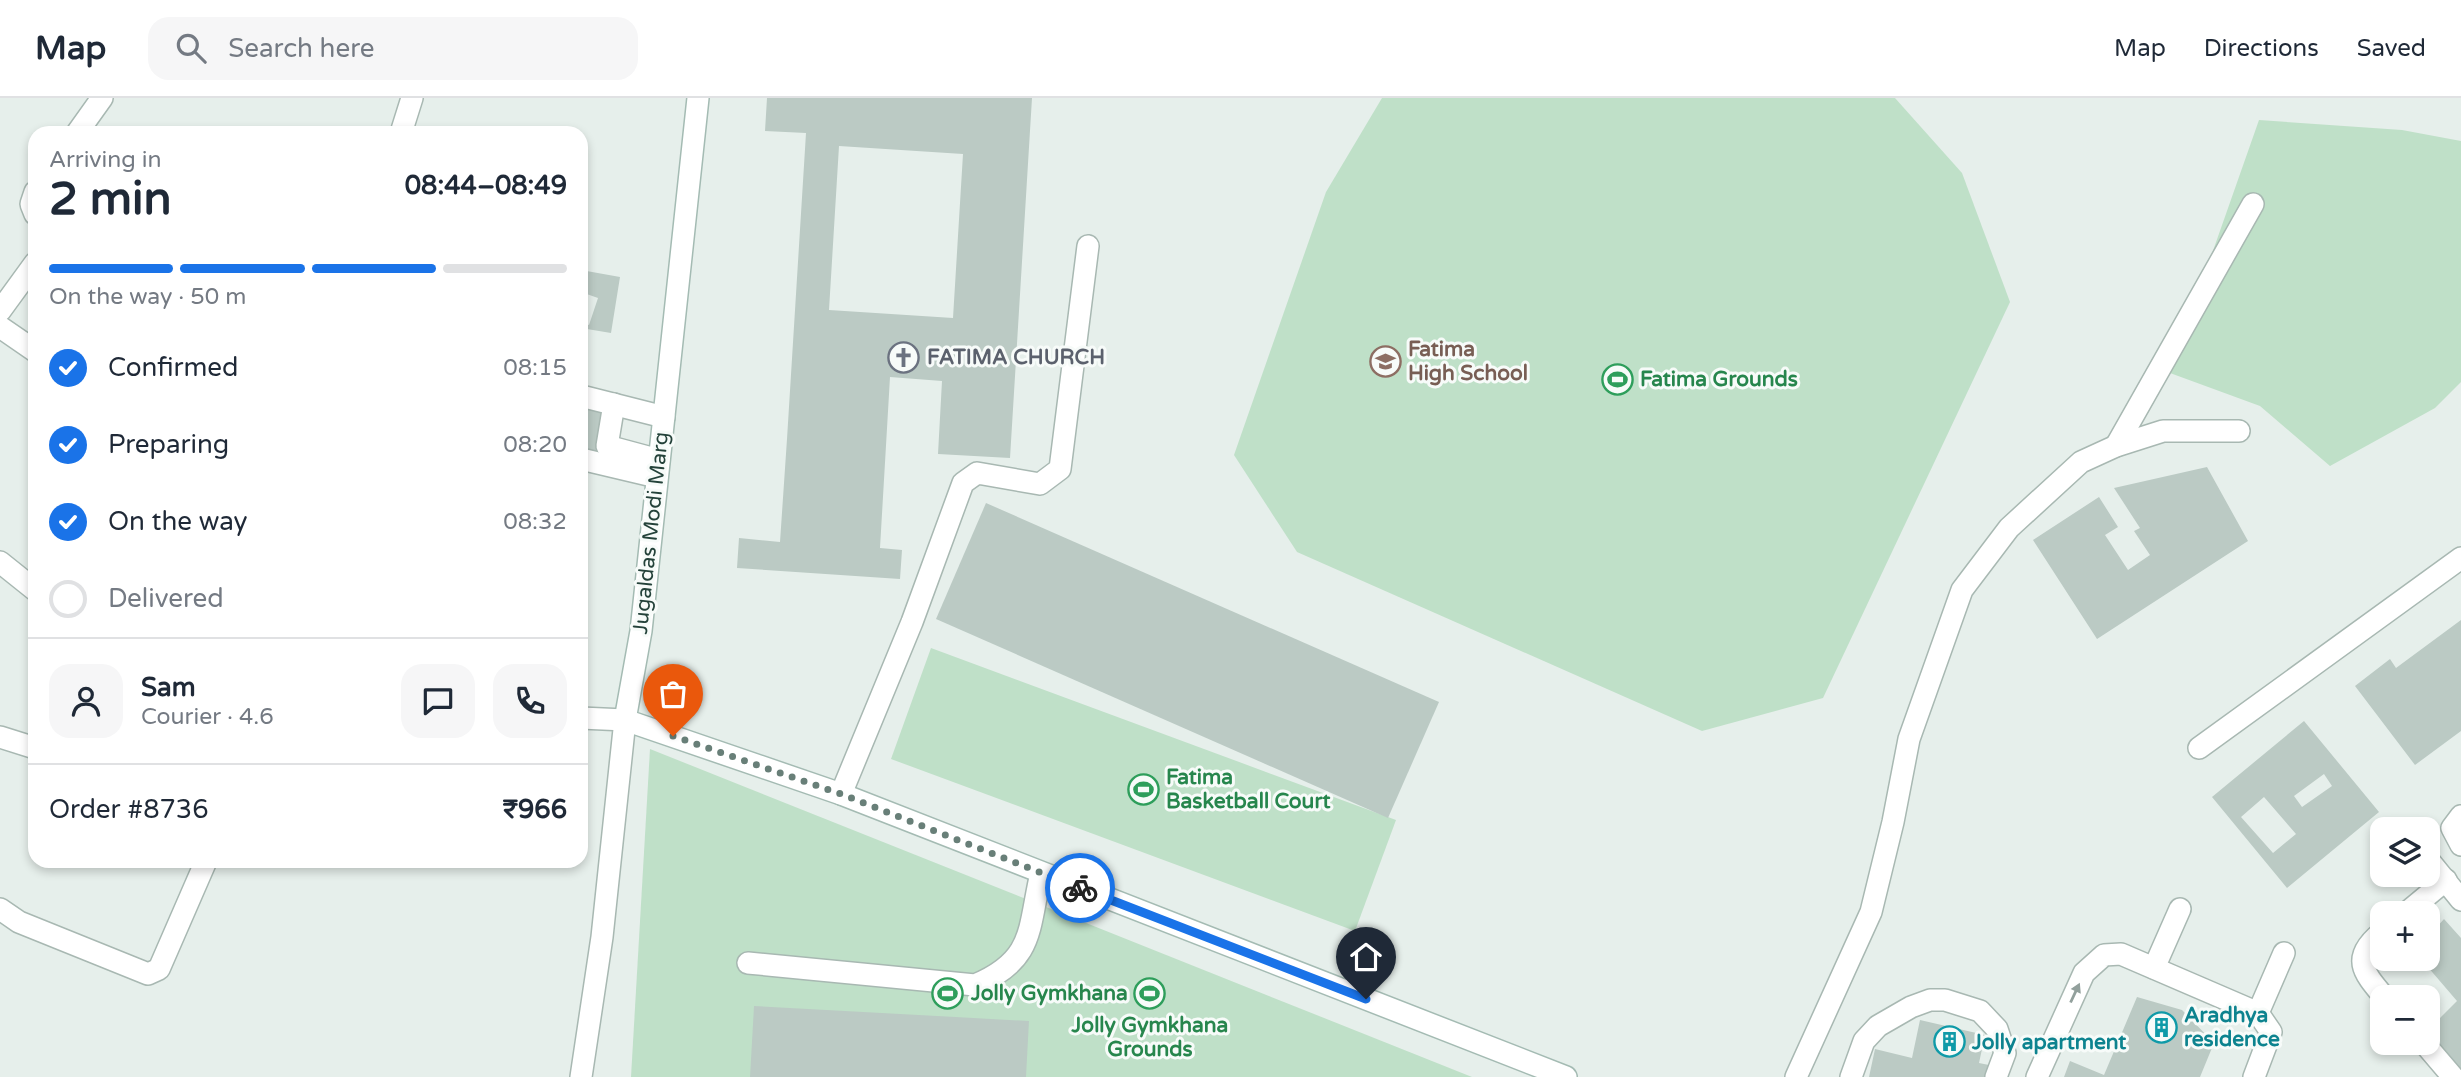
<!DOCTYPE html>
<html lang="en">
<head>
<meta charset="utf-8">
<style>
  :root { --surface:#fff; --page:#f6f6f7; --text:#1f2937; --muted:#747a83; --line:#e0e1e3; --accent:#1a73e8 }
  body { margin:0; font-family:"Varela Round",sans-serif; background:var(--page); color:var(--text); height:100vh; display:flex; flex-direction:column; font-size:26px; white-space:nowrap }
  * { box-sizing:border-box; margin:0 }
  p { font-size:23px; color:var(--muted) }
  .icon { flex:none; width:38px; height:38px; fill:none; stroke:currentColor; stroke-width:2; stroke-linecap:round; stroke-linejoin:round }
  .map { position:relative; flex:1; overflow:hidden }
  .drawer { position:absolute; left:28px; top:28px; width:560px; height:742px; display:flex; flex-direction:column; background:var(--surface); border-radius:21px; box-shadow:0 4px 10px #0003 }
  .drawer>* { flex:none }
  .buttons { position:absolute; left:2370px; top:719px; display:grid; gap:14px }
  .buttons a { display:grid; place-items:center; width:70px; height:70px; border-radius:14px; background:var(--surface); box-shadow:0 4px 10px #0003; font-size:35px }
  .pin { position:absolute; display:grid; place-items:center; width:60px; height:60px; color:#fff; margin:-72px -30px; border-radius:50% 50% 50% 0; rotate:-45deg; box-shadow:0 0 7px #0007 }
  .pin .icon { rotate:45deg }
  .courier { position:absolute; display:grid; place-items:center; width:70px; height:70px; margin:-35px; border:5px solid #1a73e8; border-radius:50%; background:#fff; color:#222; box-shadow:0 2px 9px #0007 }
  .headline em { font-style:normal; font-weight:800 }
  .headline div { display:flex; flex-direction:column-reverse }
  .headline { display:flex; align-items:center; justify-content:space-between; height:119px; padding:0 21px }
  h1 { font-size:46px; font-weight:800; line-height:52px }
  .bar { display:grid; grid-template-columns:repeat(4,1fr); gap:10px 7px; align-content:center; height:84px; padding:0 21px }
  .bar i { height:9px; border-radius:5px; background:var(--line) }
  .bar .current { background:var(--accent) }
  .bar p { grid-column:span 4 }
  .line { display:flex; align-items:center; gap:18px; padding:0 21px; border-top:2px solid var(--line) }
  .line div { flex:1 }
  .round { display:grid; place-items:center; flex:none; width:74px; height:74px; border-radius:21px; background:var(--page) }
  ol { padding:0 21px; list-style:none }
  li { display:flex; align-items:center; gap:21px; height:77px }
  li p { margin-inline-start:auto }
  li .icon { padding:7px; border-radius:50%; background:var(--accent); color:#fff; stroke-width:4 }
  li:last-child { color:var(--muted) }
  li i { width:38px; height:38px; border:4px solid var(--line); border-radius:50% }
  header { display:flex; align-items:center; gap:42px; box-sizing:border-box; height:98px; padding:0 35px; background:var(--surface); border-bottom:2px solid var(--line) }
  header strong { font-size:33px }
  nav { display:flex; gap:38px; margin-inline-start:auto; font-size:24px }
  .search { width:490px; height:63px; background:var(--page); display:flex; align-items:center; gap:18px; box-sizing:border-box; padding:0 24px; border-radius:21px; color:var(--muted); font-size:26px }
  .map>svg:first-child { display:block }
</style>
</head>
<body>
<header>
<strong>Map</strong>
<div class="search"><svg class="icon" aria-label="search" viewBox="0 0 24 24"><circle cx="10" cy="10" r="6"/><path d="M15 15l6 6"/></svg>Search here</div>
<nav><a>Map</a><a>Directions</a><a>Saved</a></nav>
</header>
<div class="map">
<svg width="2461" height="979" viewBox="0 0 2461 979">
  <rect width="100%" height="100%" fill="#e6efeb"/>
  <g fill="#bfe0c8">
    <polygon points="1382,0 1895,0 1962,75 2010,204 1823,600 1702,633 1297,454 1234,357 1326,94"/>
    <polygon points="2259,22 2402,32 2461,43 2461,284 2435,310 2330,368 2260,308 2170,275"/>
    <polygon points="931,550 1396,722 1355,833 891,661"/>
    <polygon points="650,651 1472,979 631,979"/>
  </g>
  <g fill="#bbcac4" fill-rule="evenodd">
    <path d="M767,0H1032L1010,360L938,356L942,283L890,279L880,450L902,452L900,481L737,470L739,440L780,444L787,341L806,35L765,33ZM839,48L963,56L953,220L829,212Z"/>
    <polygon points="581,172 620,179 611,235 581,230 581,224 589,227 598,200 581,194"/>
    <polygon points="581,305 608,312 597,357 581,353"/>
    <polygon points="2207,369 2248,443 2097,541 2033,442 2099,399 2118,429 2105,437 2128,472 2150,457 2134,433 2140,430 2114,390"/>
    <polygon points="986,405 1439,604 1388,720 936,521"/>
    <polygon points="2461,522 2461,633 2415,667 2355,588 2390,561 2396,570"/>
    <path d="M2304,623L2379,714L2287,790L2212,699ZM2324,676L2332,688L2302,709L2294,698ZM2264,699L2296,736L2273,755L2241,719Z"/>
    <polygon points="2444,821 2461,840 2461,972 2456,976 2427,944 2427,933 2457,903 2421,861 2427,861 2427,840"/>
    <polygon points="2137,899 2182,912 2214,945 2200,979 2064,979 2070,963 2104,977"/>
    <polygon points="754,908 1029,923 1026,979 750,979"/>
    <polygon points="1920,922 1985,937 1979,965 1989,967 1987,979 1869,979 1875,951 1912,960"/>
  </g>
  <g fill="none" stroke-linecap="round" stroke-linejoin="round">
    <defs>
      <polyline id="lane" points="2116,348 2253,106"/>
      <g id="street">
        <polyline points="77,35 102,0"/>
        <polyline points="401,35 412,0"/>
        <polyline points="35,94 31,106 35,116"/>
        <polyline points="0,213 35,165"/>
        <polyline points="0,229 35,253"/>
        <polyline points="581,298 664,319"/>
        <polyline points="614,306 607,348 659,362"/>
        <polyline points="581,361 657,379"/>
        <polyline points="0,464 35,492"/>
        <polyline points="581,620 625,622 602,839 581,979"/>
        <polyline points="0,639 35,650"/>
        <polyline points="2199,650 2461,460"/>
        <polyline points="841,696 912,524 963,385 977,375 1040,386 1060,371 1088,148"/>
        <polyline points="2461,718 2452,730 2461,747"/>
        <polyline points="2427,760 2461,802"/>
        <polyline points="0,811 19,824 148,876 159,871 206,763"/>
        <polyline points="2405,816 2446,782"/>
        <path d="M2382,834C2350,860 2363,874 2385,900"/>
        <path d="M748,865L975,887C1035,862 1028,831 1041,775"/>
        <polyline points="2154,870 2180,811"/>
        <polyline points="2258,915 2284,855"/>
        <polyline points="2424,945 2453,979"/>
        <polyline points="1796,979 1871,814 1893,724 1909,641 1962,492 2009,430 2081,364 2116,348 2163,333 2239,333"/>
        <polyline points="1851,979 1864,943 1878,928 1911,909 1930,902 1945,902 1980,913 1997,931 2005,955 1996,979"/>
        <polyline points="2037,979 2084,875 2104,857 2121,856 2258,915 2271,934 2254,979"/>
      </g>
      <polyline id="secondary" points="698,0 641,533 625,622 841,696 1566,979"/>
    </defs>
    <use href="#lane" stroke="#a8b8b2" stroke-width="24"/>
    <use href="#street" stroke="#a8b8b2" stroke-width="24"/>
    <use href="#secondary" stroke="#a4bbb3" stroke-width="24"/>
    <use href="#lane" stroke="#fff" stroke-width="21"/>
    <use href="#street" stroke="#fff" stroke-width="21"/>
    <use href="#secondary" stroke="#fff" stroke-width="21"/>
  </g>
  <defs><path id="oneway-solid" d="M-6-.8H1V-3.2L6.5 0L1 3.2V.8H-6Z" transform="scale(1.75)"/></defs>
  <use fill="#92a09c" href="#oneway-solid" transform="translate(2075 895) rotate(-65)"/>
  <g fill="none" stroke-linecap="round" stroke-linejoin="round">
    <polyline stroke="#687f78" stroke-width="7" stroke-dasharray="0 12.6" points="673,638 841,696 1080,790"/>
    <polyline stroke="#1a73e8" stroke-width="9" points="1080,790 1366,901"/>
  </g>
  <defs>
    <symbol id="church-ring" viewBox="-11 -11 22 22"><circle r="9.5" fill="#f7fbf9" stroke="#6b7280" stroke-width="1.5"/><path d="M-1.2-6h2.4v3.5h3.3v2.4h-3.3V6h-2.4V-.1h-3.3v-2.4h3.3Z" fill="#6b7280"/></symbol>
    <symbol id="school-ring" viewBox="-11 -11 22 22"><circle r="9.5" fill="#f7fbf9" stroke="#8d6e63" stroke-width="1.5"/><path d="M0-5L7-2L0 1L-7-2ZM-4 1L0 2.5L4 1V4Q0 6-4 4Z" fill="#8d6e63"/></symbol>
    <symbol id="stadium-ring" viewBox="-11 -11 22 22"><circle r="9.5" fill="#f7fbf9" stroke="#2e9e5b" stroke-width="1.5"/><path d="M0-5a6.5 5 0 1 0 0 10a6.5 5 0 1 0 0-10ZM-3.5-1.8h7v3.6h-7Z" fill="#2e9e5b"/></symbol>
    <symbol id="building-ring" viewBox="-11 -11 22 22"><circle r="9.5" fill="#f7fbf9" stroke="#0f9aa8" stroke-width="1.5"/><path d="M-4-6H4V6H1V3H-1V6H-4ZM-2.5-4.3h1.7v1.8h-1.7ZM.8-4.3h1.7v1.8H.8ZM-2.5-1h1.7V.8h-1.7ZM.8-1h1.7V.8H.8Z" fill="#0f9aa8"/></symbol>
  </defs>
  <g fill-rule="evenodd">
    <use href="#church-ring" x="886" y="242" width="35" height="35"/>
    <use href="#school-ring" x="1368" y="246" width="35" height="35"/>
    <use href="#stadium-ring" x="1600" y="264" width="35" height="35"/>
    <use href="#stadium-ring" x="1126" y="674" width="35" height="35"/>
    <use href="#stadium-ring" x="930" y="878" width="35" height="35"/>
    <use href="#stadium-ring" x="1132" y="878" width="35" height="35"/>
    <use href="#building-ring" x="2144" y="912" width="35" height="35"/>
    <use href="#building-ring" x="1932" y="926" width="35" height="35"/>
  </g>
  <g text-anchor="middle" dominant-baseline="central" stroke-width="6" stroke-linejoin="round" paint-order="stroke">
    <g font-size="21" font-weight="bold" fill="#785e54" stroke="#f7fbf9" text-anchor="start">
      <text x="1408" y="251">Fatima<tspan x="1408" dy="24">High School</tspan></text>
    </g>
    <g font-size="21" font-weight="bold" fill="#5b616d" stroke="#f7fbf9" text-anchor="start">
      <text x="927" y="259">FATIMA CHURCH</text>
    </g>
    <g font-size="21" font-weight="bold" fill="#27864d" stroke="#f7fbf9" text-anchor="start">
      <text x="1640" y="281">Fatima Grounds</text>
      <text x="1166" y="679">Fatima<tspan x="1166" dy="24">Basketball Court</tspan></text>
      <text x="971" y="895">Jolly Gymkhana</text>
      <text x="1150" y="927" text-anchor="middle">Jolly Gymkhana<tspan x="1150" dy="24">Grounds</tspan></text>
    </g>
    <g font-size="21" fill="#24423a" stroke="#f7fbf9">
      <text transform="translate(651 435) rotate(-84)">Jugaldas Modi Marg</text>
    </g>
    <g font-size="21" font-weight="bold" fill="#0d838f" stroke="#f7fbf9" text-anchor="start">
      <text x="2184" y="917">Aradhya<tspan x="2184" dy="24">residence</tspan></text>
      <text x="1972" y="944">Jolly apartment</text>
    </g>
  </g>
</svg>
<div class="buttons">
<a><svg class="icon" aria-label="layers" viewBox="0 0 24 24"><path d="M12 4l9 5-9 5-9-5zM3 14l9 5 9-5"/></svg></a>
<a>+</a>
<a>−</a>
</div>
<div class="pin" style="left:673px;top:638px;background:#ea580c"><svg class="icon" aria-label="bag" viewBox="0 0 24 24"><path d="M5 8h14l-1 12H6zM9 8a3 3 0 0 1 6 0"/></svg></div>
<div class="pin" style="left:1366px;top:901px;background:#1f2937"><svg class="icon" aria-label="home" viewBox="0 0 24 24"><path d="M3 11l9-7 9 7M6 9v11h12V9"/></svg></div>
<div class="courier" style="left:1080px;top:790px"><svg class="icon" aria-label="bike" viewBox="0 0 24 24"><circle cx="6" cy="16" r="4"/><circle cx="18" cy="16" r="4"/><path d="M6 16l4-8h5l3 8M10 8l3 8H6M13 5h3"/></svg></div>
<section class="drawer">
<div class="headline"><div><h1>2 min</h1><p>Arriving in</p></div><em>08:44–08:49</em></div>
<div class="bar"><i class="current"></i><i class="current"></i><i class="current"></i><i></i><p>On the way · 50 m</p></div>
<ol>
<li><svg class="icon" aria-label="check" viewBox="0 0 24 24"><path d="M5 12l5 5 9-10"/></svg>Confirmed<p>08:15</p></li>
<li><svg class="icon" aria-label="check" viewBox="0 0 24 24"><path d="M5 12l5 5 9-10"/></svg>Preparing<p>08:20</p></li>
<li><svg class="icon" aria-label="check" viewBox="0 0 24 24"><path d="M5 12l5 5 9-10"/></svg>On the way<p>08:32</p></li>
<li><i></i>Delivered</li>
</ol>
<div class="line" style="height:126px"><a class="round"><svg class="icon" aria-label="person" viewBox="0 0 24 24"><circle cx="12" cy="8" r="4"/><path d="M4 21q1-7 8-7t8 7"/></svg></a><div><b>Sam</b><p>Courier · 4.6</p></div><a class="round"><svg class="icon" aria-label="chat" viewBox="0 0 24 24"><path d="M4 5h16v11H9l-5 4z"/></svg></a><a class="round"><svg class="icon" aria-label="phone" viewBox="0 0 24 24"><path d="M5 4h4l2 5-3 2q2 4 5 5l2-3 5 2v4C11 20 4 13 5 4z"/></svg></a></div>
<div class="line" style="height:91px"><div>Order #8736</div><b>₹966</b></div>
</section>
</div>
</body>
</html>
